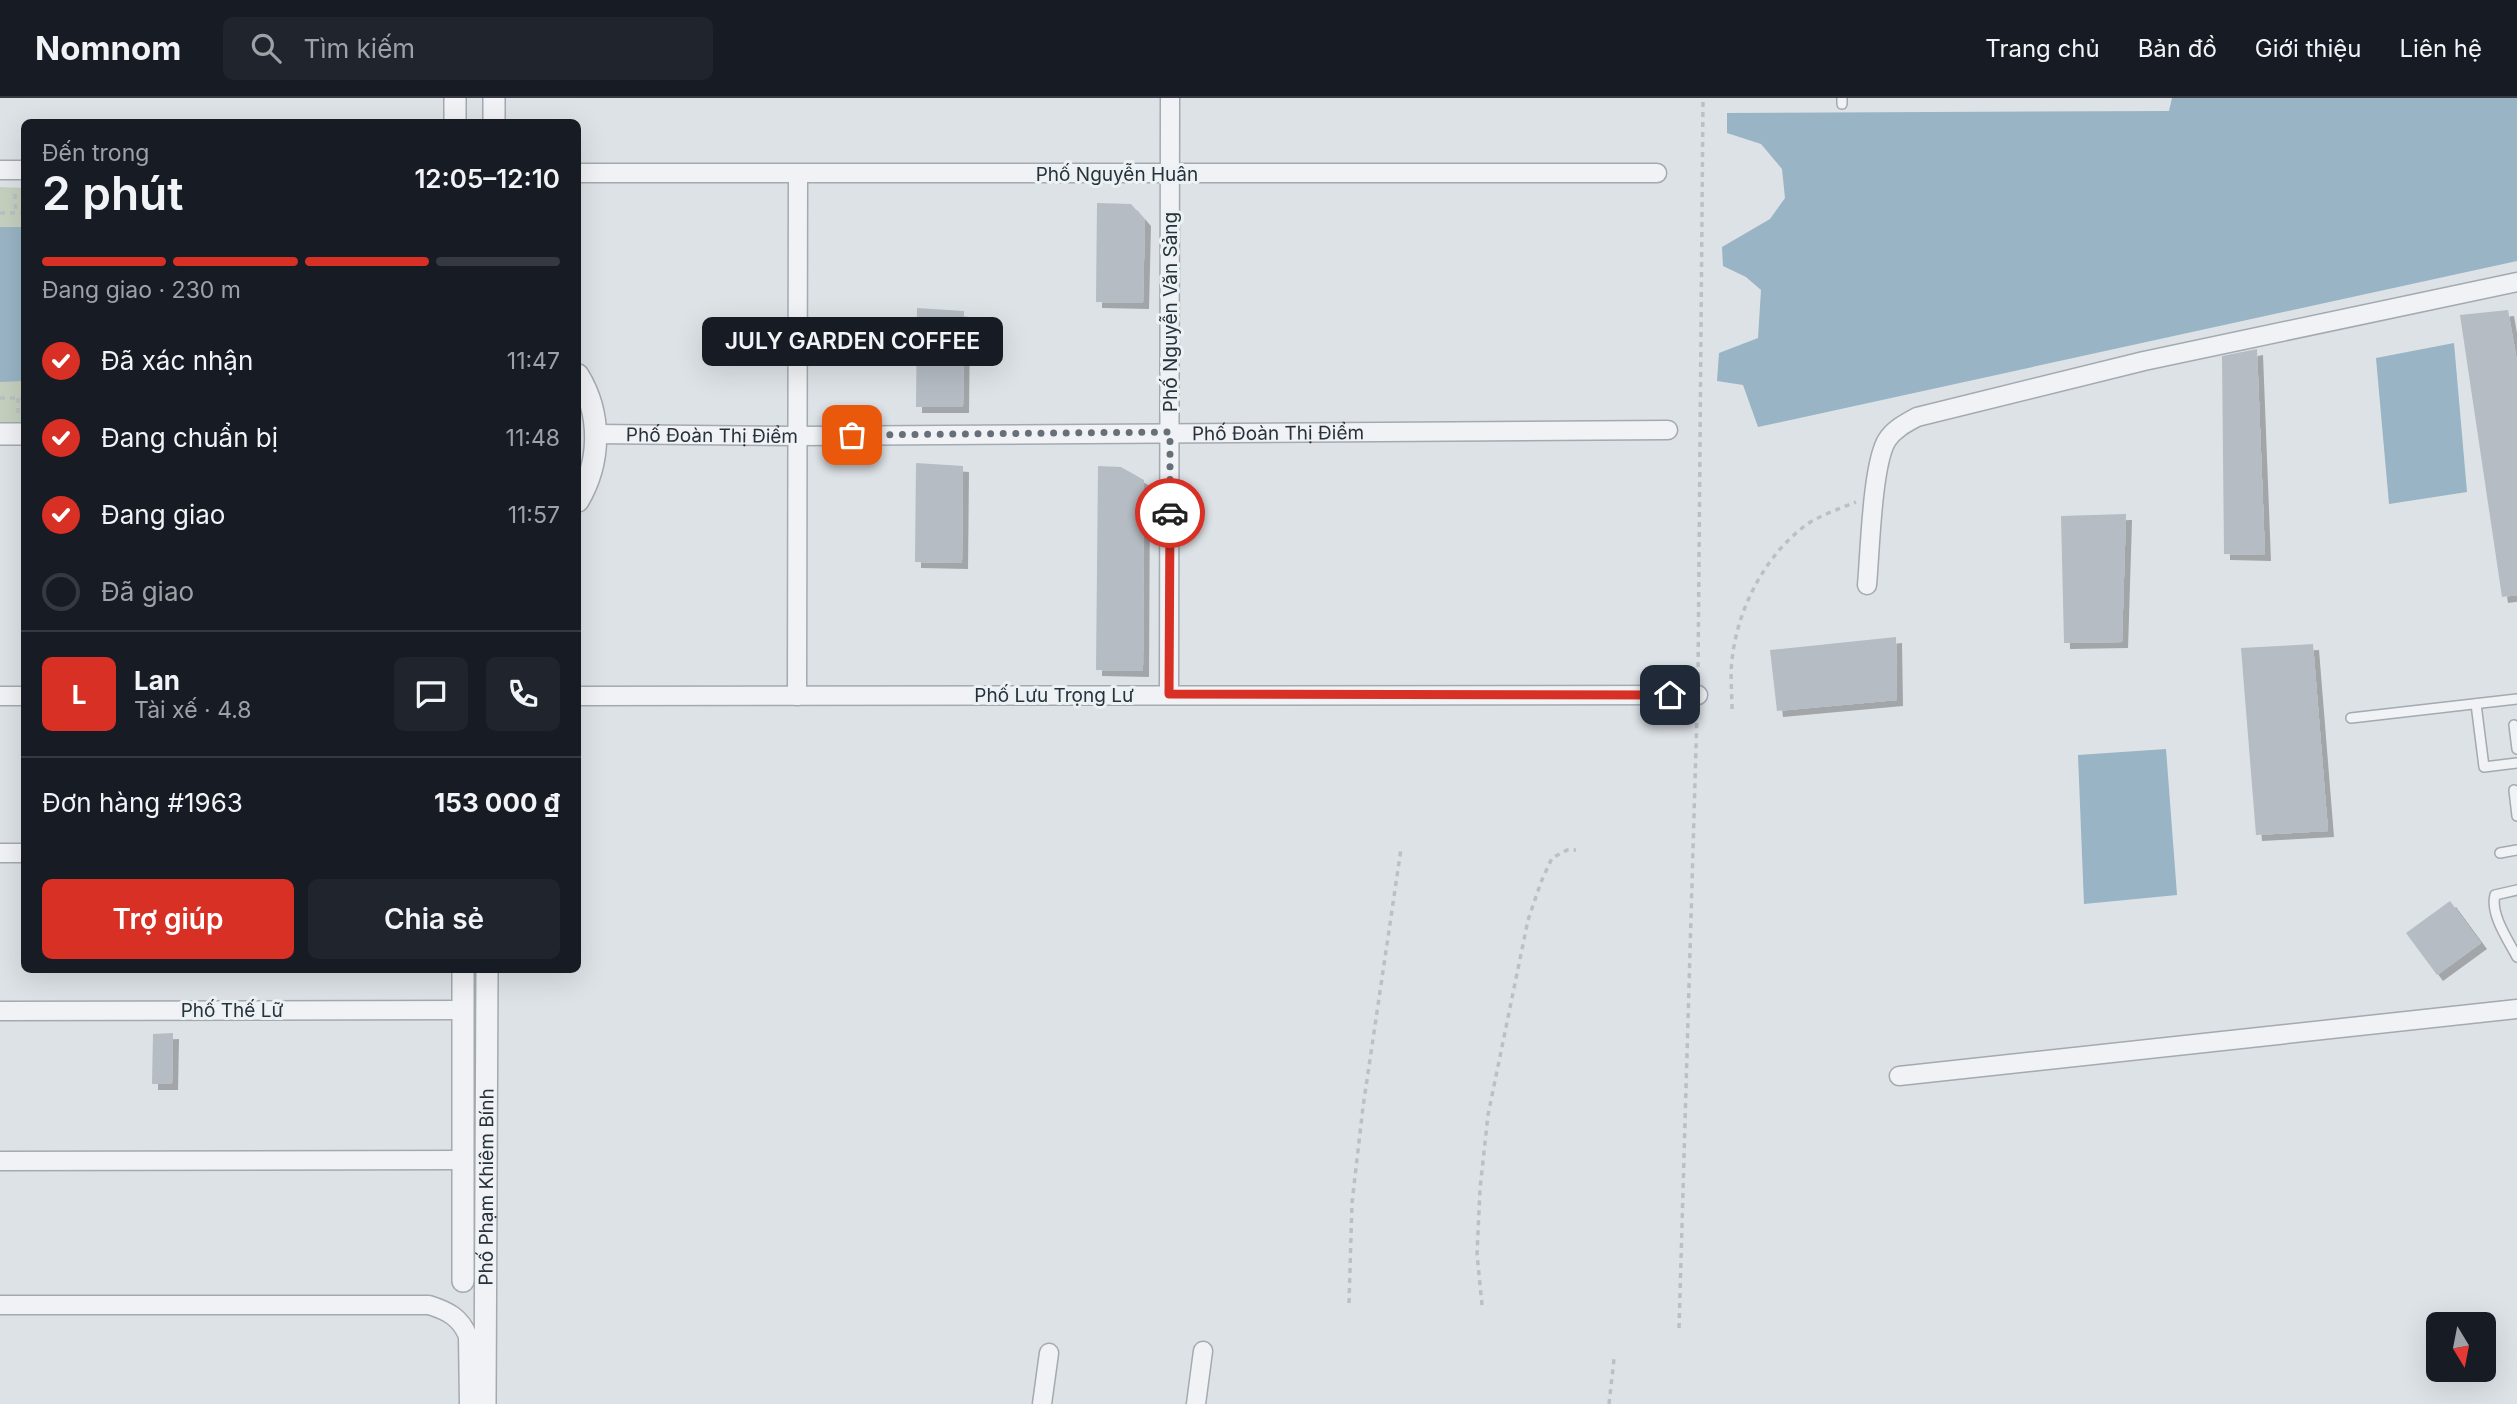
<!DOCTYPE html>
<html lang="vi">
<head>
<meta charset="utf-8">
<style>
  :root { --surface:#171b24; --page:#20242c; --text:#f1f3f6; --muted:#9ea1a6; --line:#363941; --accent:#d93025 }
  body { margin:0; font-family:Inter,sans-serif; background:var(--page); color:var(--text); height:100vh; display:flex; flex-direction:column; font-size:26px; white-space:nowrap }
  * { box-sizing:border-box; margin:0 }
  p { font-size:23px; color:var(--muted) }
  .icon { flex:none; width:38px; height:38px; fill:none; stroke:currentColor; stroke-width:2; stroke-linecap:round; stroke-linejoin:round }
  .map { position:relative; flex:1; overflow:hidden }
  .drawer { position:absolute; left:21px; top:21px; width:560px; height:854px; display:flex; flex-direction:column; background:var(--surface); border-radius:10px; box-shadow:0 7px 28px #0002 }
  .drawer>* { flex:none }
  .needle { width:46px; rotate:170deg }
  .fabs { position:absolute; left:2426px; top:1214px; display:grid; gap:14px }
  .fabs a { display:grid; place-items:center; width:70px; height:70px; border-radius:10px; background:var(--surface); box-shadow:0 7px 28px #0002; font-size:35px }
  .pin { position:absolute; display:grid; place-items:center; width:60px; height:60px; color:#fff; margin:-30px; border-radius:14px; box-shadow:0 4px 10px #0006 }
  .courier { position:absolute; display:grid; place-items:center; width:70px; height:70px; margin:-35px; border:5px solid #d93025; border-radius:50%; background:#fff; color:#222; box-shadow:0 2px 9px #0007 }
  .bubble { position:absolute; height:49px; border-radius:10px; background:var(--surface); box-shadow:0 7px 28px #0002; font-size:23px; font-weight:600; line-height:49px; text-align:center }
  .overview em { font-style:normal; font-weight:600 }
  .overview div { display:flex; flex-direction:column-reverse }
  .overview { display:flex; align-items:center; justify-content:space-between; height:119px; padding:0 21px }
  h1 { font-size:46px; font-weight:600; line-height:52px }
  .bar { display:grid; grid-template-columns:repeat(4,1fr); gap:10px 7px; align-content:center; height:84px; padding:0 21px }
  .bar i { height:9px; border-radius:5px; background:var(--line) }
  .bar .selected { background:var(--accent) }
  .bar p { grid-column:span 4 }
  .line { display:flex; align-items:center; gap:18px; padding:0 21px; border-top:2px solid var(--line) }
  .line div { flex:1 }
  .round { display:grid; place-items:center; flex:none; width:74px; height:74px; border-radius:10px; background:var(--page) }
  ol { padding:0 21px; list-style:none }
  li { display:flex; align-items:center; gap:21px; height:77px }
  li p { margin-inline-start:auto }
  li .icon { padding:7px; border-radius:50%; background:var(--accent); color:#fff; stroke-width:4 }
  li:last-child { color:var(--muted) }
  li i { width:38px; height:38px; border:4px solid var(--line); border-radius:50% }
  .button { display:flex; gap:14px; margin-top:auto; padding:14px 21px }
  .button a { flex:1; height:80px; border-radius:10px; background:var(--accent); color:#fff; font-size:28px; font-weight:600; line-height:80px; text-align:center }
  .button a+a { background:var(--page); color:var(--text) }
  header { display:flex; align-items:center; gap:42px; box-sizing:border-box; height:98px; padding:0 35px; background:var(--surface); border-bottom:2px solid var(--line) }
  header strong { font-size:33px }
  nav { display:flex; gap:38px; margin-inline-start:auto; font-size:24px }
  .search { width:490px; height:63px; background:var(--page); display:flex; align-items:center; gap:18px; box-sizing:border-box; padding:0 24px; border-radius:10px; color:var(--muted); font-size:26px }
  .map>svg:first-child { display:block }
</style>
</head>
<body>
<header>
<strong>Nomnom</strong>
<div class="search"><svg class="icon" aria-label="search" viewBox="0 0 24 24"><circle cx="10" cy="10" r="6"/><path d="M15 15l6 6"/></svg>Tìm kiếm</div>
<nav><a>Trang chủ</a><a>Bản đồ</a><a>Giới thiệu</a><a>Liên hệ</a></nav>
</header>
<div class="map">
<svg width="2517" height="1306" viewBox="0 0 2517 1306">
  <defs>
    <filter id="shadow"><feDropShadow dx="6" dy="6" stdDeviation="0" flood-color="#0004"/></filter>
  </defs>
  <rect width="100%" height="100%" fill="#dde2e6"/>
  <polygon fill="#c5d0bf" points="0,89 24,90 24,326 0,326"/>
  <g fill="#99b4c5">
    <polygon points="2172,0 2517,0 2517,163 1758,329 1743,287 1717,283 1719,255 1758,240 1761,192 1746,179 1723,168 1722,149 1770,121 1785,100 1782,71 1761,46 1727,35 1727,15 2169,13"/>
    <polygon points="0,129 24,129 24,283 0,284"/>
    <polygon points="2454,245 2467,394 2389,406 2376,260"/>
    <polygon points="2166,651 2177,797 2084,806 2078,657"/>
  </g>
  <g fill="#b5bcc3" filter="url(#shadow)">
    <polygon points="1097,105 1131,106 1145,122 1143,205 1096,204"/>
    <polygon points="917,210 964,213 963,309 916,309"/>
    <polygon points="2508,212 2517,263 2517,497 2502,499 2460,217"/>
    <polygon points="2257,251 2265,457 2224,456 2222,258"/>
    <polygon points="916,365 963,368 962,465 915,464"/>
    <polygon points="1098,368 1121,369 1144,382 1143,573 1096,572"/>
    <polygon points="2126,416 2122,544 2064,545 2061,418"/>
    <polygon points="1896,539 1897,602 1777,613 1770,552"/>
    <polygon points="2313,546 2328,733 2256,737 2241,550"/>
    <polygon points="2450,803 2481,845 2437,877 2406,835"/>
    <polygon points="173,935 172,986 152,986 153,936"/>
  </g>
  <g fill="none" stroke-linecap="round" stroke-linejoin="round">
    <defs>
      <g id="service">
        <polyline points="1842,6 1842,0"/>
        <polyline points="2476,606 2484,669 2517,665"/>
        <polyline points="2351,620 2517,601"/>
        <polyline points="2514,627 2517,651"/>
        <polyline points="2514,692 2517,718"/>
        <polyline points="2500,755 2517,752"/>
        <path d="M2517,792L2495,797C2490,816 2508,842 2517,859"/>
      </g>
      <g id="minor">
        <polyline points="0,72 24,72"/>
        <polyline points="578,75 1657,75"/>
        <path id="s1" d="M596,336L799,338L1668,332"/>
        <path d="M1867,487C1870,455 1872,366 1887,342C1894,331 1906,325 1917,319L2144,263L2517,184"/>
        <polyline points="1169,596 1170,0"/>
        <polyline points="0,598 24,598"/>
        <polyline points="578,598 1698,597"/>
        <polyline points="797,598 798,76"/>
        <polyline points="0,755 24,755"/>
        <polyline points="0,913 463,912"/>
        <polyline points="1899,978 2517,911"/>
        <polyline points="0,1063 463,1062"/>
        <path d="M0,1207H429C448,1213 460,1219 468,1238L469,1306"/>
        <polyline points="1042,1306 1049,1255"/>
        <polyline points="1196,1306 1203,1253"/>
      </g>
      <g id="tertiary">
        <polyline points="455,24 455,0"/>
        <polyline points="494,24 494,0"/>
        <path d="M578,277C602,316 601,364 578,403"/>
        <polyline points="0,336 24,336"/>
        <polyline points="463,1183 463,872"/>
        <path id="s2" d="M485,1306L487,872"/>
      </g>
    </defs>
    <use href="#service" stroke="#a3aab0" stroke-width="12"/>
    <use href="#minor" stroke="#a3aab0" stroke-width="21"/>
    <use href="#tertiary" stroke="#a3aab0" stroke-width="24"/>
    <g stroke="#bcc0c5" stroke-width="3.5" stroke-dasharray="5 5" stroke-linecap="butt">
      <polyline points="15,96 16,115"/>
      <polyline points="0,115 24,115"/>
      <polyline points="0,300 24,300"/>
      <polyline points="18,300 18,316"/>
      <polyline points="1698,579 1703,0"/>
      <path d="M1732,611C1732,595 1730,578 1732,562C1737,513 1763,461 1802,430C1817,418 1839,411 1856,404"/>
      <polyline points="1349,1205 1352,1105 1363,1009 1401,751"/>
      <polyline points="1482,1207 1477,1156 1480,1091 1488,1017 1528,822 1541,784 1552,760 1567,752 1576,752"/>
      <polyline points="1679,1230 1697,615"/>
      <polyline points="1609,1306 1614,1261"/>
    </g>
    <use href="#service" stroke="#f0f2f5" stroke-width="9"/>
    <use href="#minor" stroke="#f0f2f5" stroke-width="18"/>
    <use href="#tertiary" stroke="#f0f2f5" stroke-width="21"/>
  </g>
  <g fill="none" stroke-linecap="round" stroke-linejoin="round">
    <polyline stroke="#677078" stroke-width="7" stroke-dasharray="0 12.6" points="852,337 1170,334 1170,415"/>
    <polyline stroke="#d93025" stroke-width="9" points="1170,415 1169,596 1670,597"/>
  </g>
  <g text-anchor="middle" dominant-baseline="central" stroke-width="6" stroke-linejoin="round" paint-order="stroke">
    <g font-size="19" fill="#27323c" stroke="#ecf1f4">
      <text x="1117" y="76">Phố Nguyễn Huân</text>
      <text transform="translate(1170 214) rotate(-90)">Phố Nguyễn Văn Sảng</text>
      <text stroke="none"><textPath href="#s1" startOffset="682">Phố Đoàn Thị Điểm</textPath></text>
      <text stroke="none"><textPath href="#s1" startOffset="116">Phố Đoàn Thị Điểm</textPath></text>
      <text x="1054" y="597">Phố Lưu Trọng Lư</text>
      <text x="232" y="912">Phố Thế Lữ</text>
      <text stroke="none"><textPath href="#s2" startOffset="217">Phố Phạm Khiêm Bính</textPath></text>
    </g>
  </g>
</svg>
<div class="fabs">
<a><svg class="needle" viewBox="-14 -14 28 28"><path d="M0-13l5 13h-10z" fill="#e53935"/><path d="M0 13l5-13h-10z" fill="#9ea1a6"/></svg></a>
</div>
<div class="pin" style="left:852px;top:337px;background:#ea580c"><svg class="icon" aria-label="bag" viewBox="0 0 24 24"><path d="M5 8h14l-1 12H6zM9 8a3 3 0 0 1 6 0"/></svg></div>
<div class="pin" style="left:1670px;top:597px;background:#1f2937"><svg class="icon" aria-label="home" viewBox="0 0 24 24"><path d="M3 11l9-7 9 7M6 9v11h12V9"/></svg></div>
<div class="courier" style="left:1170px;top:415px"><svg class="icon" aria-label="car" viewBox="0 0 24 24"><path d="M5 17H2v-5l4-1 3-4h7l3 4 3 1v5h-3M9 17h6M6 11h13"/><circle cx="7" cy="17" r="2"/><circle cx="17" cy="17" r="2"/></svg></div>
<div class="bubble" style="left:702px;top:219px;width:301px">JULY GARDEN COFFEE</div>
<section class="drawer">
<div class="overview"><div><h1>2 phút</h1><p>Đến trong</p></div><em>12:05–12:10</em></div>
<div class="bar"><i class="selected"></i><i class="selected"></i><i class="selected"></i><i></i><p>Đang giao · 230 m</p></div>
<ol>
<li><svg class="icon" aria-label="check" viewBox="0 0 24 24"><path d="M5 12l5 5 9-10"/></svg>Đã xác nhận<p>11:47</p></li>
<li><svg class="icon" aria-label="check" viewBox="0 0 24 24"><path d="M5 12l5 5 9-10"/></svg>Đang chuẩn bị<p>11:48</p></li>
<li><svg class="icon" aria-label="check" viewBox="0 0 24 24"><path d="M5 12l5 5 9-10"/></svg>Đang giao<p>11:57</p></li>
<li><i></i>Đã giao</li>
</ol>
<div class="line" style="height:126px"><b class="round" style="background:var(--accent);color:#fff">L</b><div><b>Lan</b><p>Tài xế · 4.8</p></div><a class="round"><svg class="icon" aria-label="chat" viewBox="0 0 24 24"><path d="M4 5h16v11H9l-5 4z"/></svg></a><a class="round"><svg class="icon" aria-label="phone" viewBox="0 0 24 24"><path d="M5 4h4l2 5-3 2q2 4 5 5l2-3 5 2v4C11 20 4 13 5 4z"/></svg></a></div>
<div class="line" style="height:91px"><div>Đơn hàng #1963</div><b>153 000 ₫</b></div>
<div class="button"><a>Trợ giúp</a><a>Chia sẻ</a></div>
</section>
</div>
</body>
</html>
